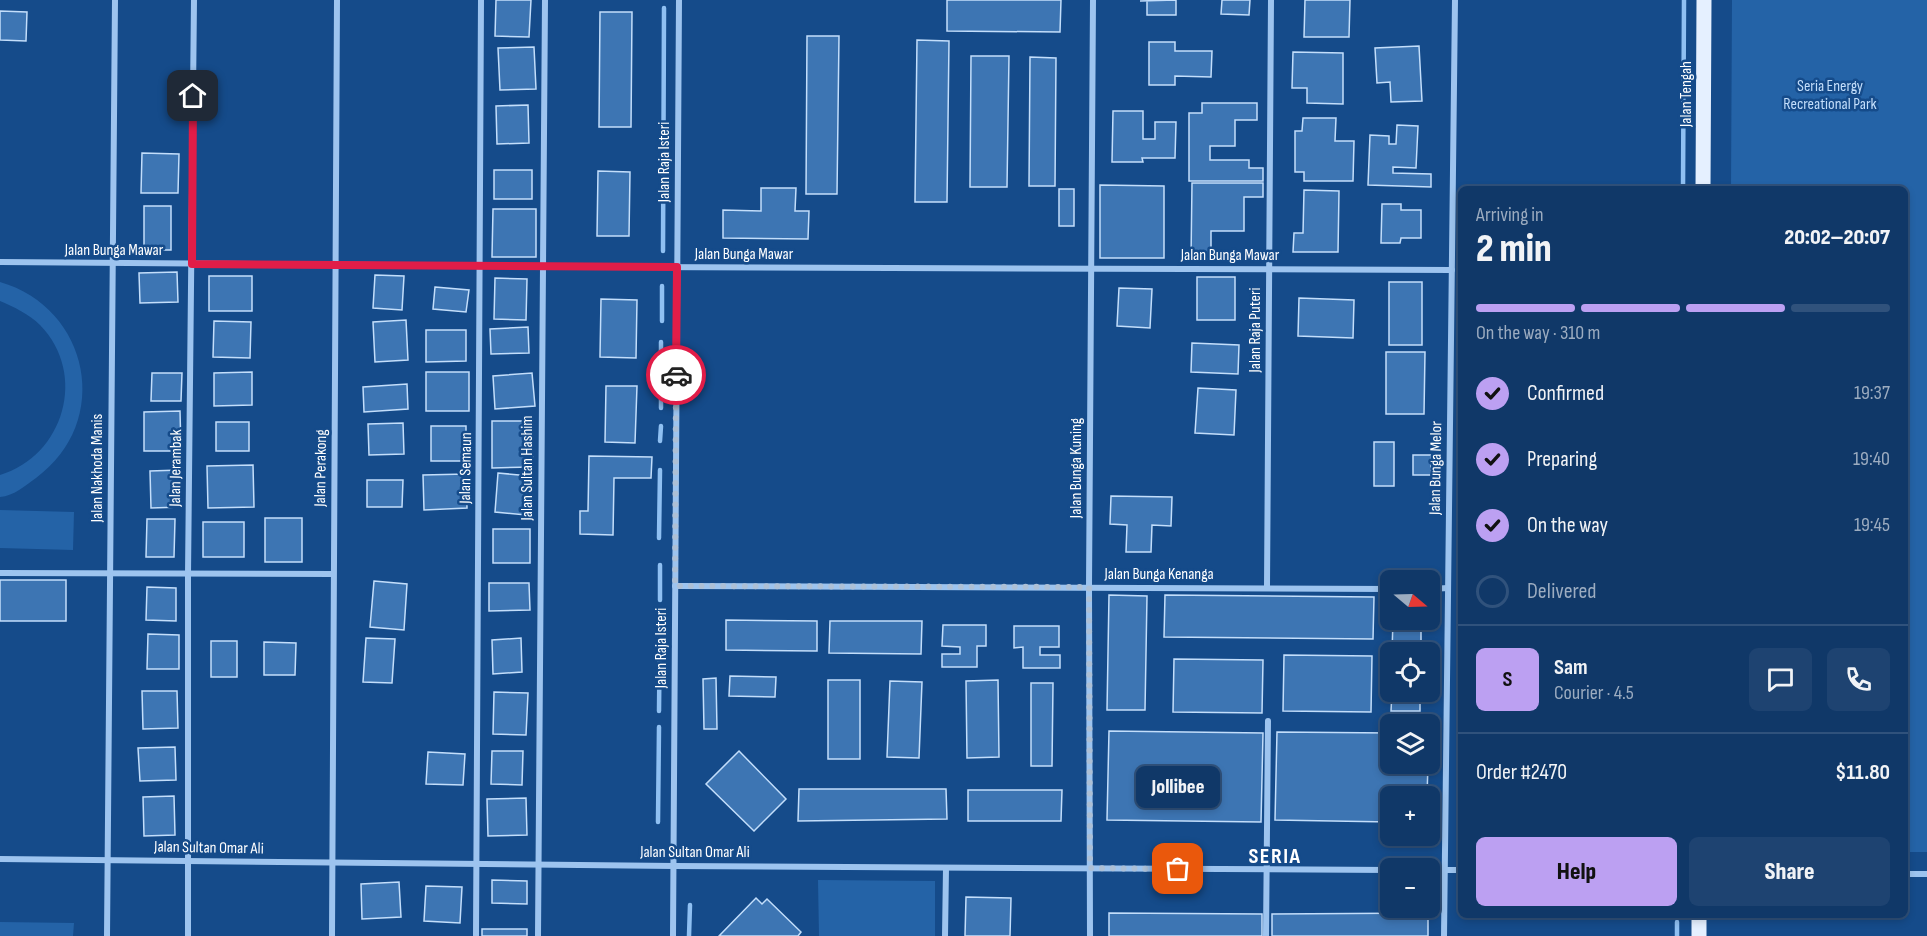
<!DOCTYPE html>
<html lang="en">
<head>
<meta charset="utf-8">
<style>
  :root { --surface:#103868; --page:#1e4371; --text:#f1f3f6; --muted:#9cacc0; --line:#30527c; --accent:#bca0f2 }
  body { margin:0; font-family:"Sofia Sans Condensed",sans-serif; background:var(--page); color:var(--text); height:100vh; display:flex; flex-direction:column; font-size:22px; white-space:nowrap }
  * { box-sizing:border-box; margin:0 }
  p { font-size:20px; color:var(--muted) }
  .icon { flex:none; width:33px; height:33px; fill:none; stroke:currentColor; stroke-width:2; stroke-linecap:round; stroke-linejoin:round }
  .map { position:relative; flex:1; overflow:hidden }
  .panel { position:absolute; left:1458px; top:186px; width:450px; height:732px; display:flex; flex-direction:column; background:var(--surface); border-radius:9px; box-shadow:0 3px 9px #0003,0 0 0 2px var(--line) }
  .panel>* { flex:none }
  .needle { width:39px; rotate:109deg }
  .buttons { position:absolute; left:1380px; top:570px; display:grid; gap:12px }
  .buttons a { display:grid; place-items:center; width:60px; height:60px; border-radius:9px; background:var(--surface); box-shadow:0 3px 9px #0003,0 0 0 2px var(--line); font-size:30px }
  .pin { position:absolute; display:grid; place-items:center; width:51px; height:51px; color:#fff; margin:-26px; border-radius:12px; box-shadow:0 3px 9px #0006 }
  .courier { position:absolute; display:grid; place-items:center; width:60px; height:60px; margin:-30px; border:4px solid #e11d48; border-radius:50%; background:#fff; color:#222; box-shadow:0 2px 8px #0007 }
  .bubble { position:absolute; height:42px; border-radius:9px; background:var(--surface); box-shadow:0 3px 9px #0003,0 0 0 2px var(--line); font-size:20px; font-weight:800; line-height:42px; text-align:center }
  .head em { font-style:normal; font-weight:800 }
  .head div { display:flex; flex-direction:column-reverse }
  .head { display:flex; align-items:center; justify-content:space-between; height:102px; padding:0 18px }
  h1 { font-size:39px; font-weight:800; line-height:45px }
  .bar { display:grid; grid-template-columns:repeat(4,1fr); gap:9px 6px; align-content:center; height:72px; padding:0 18px }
  .bar i { height:8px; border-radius:4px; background:var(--line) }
  .bar .on { background:var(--accent) }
  .bar p { grid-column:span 4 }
  .line { display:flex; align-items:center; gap:15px; padding:0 18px; border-top:2px solid var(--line) }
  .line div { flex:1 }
  .round { display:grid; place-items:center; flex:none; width:63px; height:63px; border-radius:9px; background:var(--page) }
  ol { padding:0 18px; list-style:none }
  li { display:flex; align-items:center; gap:18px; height:66px }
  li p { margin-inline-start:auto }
  li .icon { padding:6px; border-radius:50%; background:var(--accent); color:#111; stroke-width:4 }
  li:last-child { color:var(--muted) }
  li i { width:33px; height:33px; border:3px solid var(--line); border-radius:50% }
  .action { display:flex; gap:12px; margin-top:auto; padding:12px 18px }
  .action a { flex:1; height:69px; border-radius:9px; background:var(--accent); color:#111; font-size:24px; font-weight:800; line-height:69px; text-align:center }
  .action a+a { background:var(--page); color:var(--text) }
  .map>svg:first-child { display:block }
</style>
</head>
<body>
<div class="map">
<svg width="1927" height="936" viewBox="0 0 1927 936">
  <rect width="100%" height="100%" fill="#154b8a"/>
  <g fill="#2463a7">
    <polygon points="1732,0 1927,0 1927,852 1905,852 1905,189 1731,189"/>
    <path d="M0,282C90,308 113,422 36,478C26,485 14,496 0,497V475C64,456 88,374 40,325C29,314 14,307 0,301Z"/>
    <polygon points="0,510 74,512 73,550 0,548"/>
    <polygon points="818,880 935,881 935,936 819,936"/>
    <polygon points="0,922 74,923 73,936 0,936"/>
  </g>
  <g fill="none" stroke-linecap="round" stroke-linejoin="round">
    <g stroke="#8fc0f2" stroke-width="4.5">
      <polyline points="1683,189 1684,0"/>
      <polyline points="663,251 664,8"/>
      <polyline points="662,321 662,286"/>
      <polyline points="661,408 661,342"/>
      <polyline points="660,441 661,426"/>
      <polyline points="659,538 660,470"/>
      <polyline points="660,600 660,565"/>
      <polyline points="659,711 660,618"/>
      <polyline points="658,822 659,727"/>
      <polyline points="689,936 690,905"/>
      <polyline points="1677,936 1677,922"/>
    </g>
  </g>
  <g fill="#3d75b3" stroke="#c3defb" stroke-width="1.5">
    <polygon points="496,0 531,0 529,37 495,36"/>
    <polygon points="947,0 1061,0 1060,32 947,31"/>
    <polygon points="1176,0 1176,15 1147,15 1147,1 1140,1"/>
    <polygon points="1222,0 1250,0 1249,15 1221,14"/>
    <polygon points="1305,0 1350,0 1349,37 1304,37"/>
    <polygon points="0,11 27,12 26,41 0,40"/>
    <polygon points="600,12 632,12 631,127 599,127"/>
    <polygon points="807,36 839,36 837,194 806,194"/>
    <polygon points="917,40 949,41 947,202 915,202"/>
    <polygon points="1149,42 1175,42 1175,51 1212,51 1211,77 1175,76 1175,85 1149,85"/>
    <polygon points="1419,46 1422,101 1391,102 1390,82 1377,83 1375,48"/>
    <polygon points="534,47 536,89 500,90 498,48"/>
    <polygon points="1293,52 1343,53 1343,104 1307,103 1307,88 1292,88"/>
    <polygon points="971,56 1009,56 1007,187 970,187"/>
    <polygon points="1030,57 1056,58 1055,186 1029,186"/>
    <polygon points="1202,103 1257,103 1257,120 1235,120 1235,146 1210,146 1210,160 1249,160 1249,168 1263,168 1263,181 1189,181 1189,113 1202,113"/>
    <polygon points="528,105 529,143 497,144 496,106"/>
    <polygon points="1113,111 1143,111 1143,139 1155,139 1155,122 1176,122 1175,158 1142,158 1143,162 1112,162"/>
    <polygon points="1303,118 1336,118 1335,141 1354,141 1353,181 1304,181 1304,172 1295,172 1295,131 1302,131"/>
    <polygon points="1397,125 1418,126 1416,168 1393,167 1393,173 1431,174 1431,187 1368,185 1370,135 1389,136 1389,144 1396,144"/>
    <polygon points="142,153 179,154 178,193 141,193"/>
    <rect x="494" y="170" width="38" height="29"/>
    <polygon points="598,171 630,172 629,236 597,236"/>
    <polygon points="1192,183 1263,183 1263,197 1244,197 1244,231 1211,231 1211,259 1191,259"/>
    <polygon points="1100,185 1164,186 1164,258 1100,258"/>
    <polygon points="761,188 796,188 795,211 809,211 808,239 723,238 723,210 761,211"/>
    <rect x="1059" y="189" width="15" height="37"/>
    <polygon points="1304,190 1339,191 1338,252 1293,252 1294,233 1303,233"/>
    <polygon points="1382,204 1401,204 1401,210 1421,210 1421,238 1401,238 1400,243 1381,243"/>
    <rect x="144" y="206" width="27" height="44"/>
    <polygon points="493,209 536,209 536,257 492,257"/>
    <polygon points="177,272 178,302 140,303 139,273"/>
    <polygon points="375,275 404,276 402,310 373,308"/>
    <rect x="209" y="276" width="43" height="35"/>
    <rect x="1197" y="277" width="38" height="43"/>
    <polygon points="495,278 527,279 526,320 494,319"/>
    <rect x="1389" y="282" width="33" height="63"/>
    <polygon points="435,287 469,290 466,312 433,309"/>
    <polygon points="1119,288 1152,289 1150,328 1117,326"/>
    <polygon points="1299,298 1354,300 1353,338 1298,336"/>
    <polygon points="601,299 637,300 636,358 600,357"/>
    <polygon points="406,320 408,360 375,362 373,322"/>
    <polygon points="214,321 251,322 250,358 213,357"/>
    <polygon points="528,327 529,353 491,354 490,329"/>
    <polygon points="426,330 466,330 466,361 426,362"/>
    <polygon points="1192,343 1239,345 1238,374 1191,372"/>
    <polygon points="1386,352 1425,352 1424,414 1386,414"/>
    <polygon points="252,372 252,405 214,406 214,373"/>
    <rect x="426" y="372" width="43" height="39"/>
    <polygon points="152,373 182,373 181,401 151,401"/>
    <polygon points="532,373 535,406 495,409 493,376"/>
    <polygon points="407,384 408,409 364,412 363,387"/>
    <polygon points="606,386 637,386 635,443 605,442"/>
    <polygon points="1198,388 1236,390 1234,435 1195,433"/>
    <polygon points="180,411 181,451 144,451 144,412"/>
    <polygon points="492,421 532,421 533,467 492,468"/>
    <rect x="216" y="422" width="33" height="29"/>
    <polygon points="403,423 404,454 369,455 368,424"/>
    <rect x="431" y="426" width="35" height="35"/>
    <rect x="1374" y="442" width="20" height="44"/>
    <rect x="1413" y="455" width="18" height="20"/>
    <polygon points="589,456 652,457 651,478 614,478 613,535 580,534 580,511 588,511"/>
    <polygon points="253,465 254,507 208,508 207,466"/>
    <polygon points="180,470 181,507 151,508 150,471"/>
    <polygon points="498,473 530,476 526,515 495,512"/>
    <polygon points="466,474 467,508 424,510 423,475"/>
    <polygon points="367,480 403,480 402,507 367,507"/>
    <polygon points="1111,496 1172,497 1171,526 1152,525 1151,552 1126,552 1127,525 1110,524"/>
    <rect x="265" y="518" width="37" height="44"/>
    <polygon points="147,519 175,519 174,557 146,557"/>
    <rect x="203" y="522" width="41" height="35"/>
    <rect x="493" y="529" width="37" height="34"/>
    <rect x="0" y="580" width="66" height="41"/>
    <polygon points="374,581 407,584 404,630 370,627"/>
    <polygon points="489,583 529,583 530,610 489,611"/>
    <polygon points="147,587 176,588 176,621 146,620"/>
    <polygon points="1109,595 1147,596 1145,710 1107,710"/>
    <polygon points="1165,595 1374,597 1373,639 1164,637"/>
    <polygon points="726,620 817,621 817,651 726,650"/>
    <polygon points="1393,620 1421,620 1421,652 1392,652"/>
    <polygon points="830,621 922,621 921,654 829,653"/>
    <polygon points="943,625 986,625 986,646 977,646 977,667 942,667 942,654 960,654 960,647 942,646"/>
    <polygon points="1014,626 1059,626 1059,647 1040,647 1040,655 1060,655 1060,668 1023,668 1023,647 1014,648"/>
    <polygon points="148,634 179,635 179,669 147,669"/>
    <polygon points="366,638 395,639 392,683 363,682"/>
    <polygon points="521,638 522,672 493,674 492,640"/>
    <rect x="211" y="641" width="26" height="36"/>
    <polygon points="264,642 296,643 295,675 264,675"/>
    <polygon points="1284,655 1372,656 1371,712 1283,711"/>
    <polygon points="1174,659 1263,660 1262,713 1173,712"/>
    <polygon points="730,676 776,677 775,697 729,696"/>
    <polygon points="716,678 717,729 704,729 703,679"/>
    <rect x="828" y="680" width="32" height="79"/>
    <polygon points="998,680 999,757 967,758 966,681"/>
    <polygon points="890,681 922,682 919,758 887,757"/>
    <polygon points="1031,683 1053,683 1052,766 1031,766"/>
    <polygon points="142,691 177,691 178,728 143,729"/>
    <polygon points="494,692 528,693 526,735 493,734"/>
    <polygon points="1392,692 1420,692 1420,711 1391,711"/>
    <polygon points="1109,731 1263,733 1261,822 1107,820"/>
    <polygon points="1277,732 1390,733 1390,764 1428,764 1427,796 1390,796 1390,822 1275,820"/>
    <polygon points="175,747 176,780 140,781 138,748"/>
    <polygon points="492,751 523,751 522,785 491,784"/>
    <polygon points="739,751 786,799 754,831 706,784"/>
    <polygon points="428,752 465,754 463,785 426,784"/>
    <polygon points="799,789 946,789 947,819 798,821"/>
    <polygon points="968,790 1062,790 1061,821 968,821"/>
    <polygon points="174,796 175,835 144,836 143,797"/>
    <polygon points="526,798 527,835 488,836 487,799"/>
    <polygon points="492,880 527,881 527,904 492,903"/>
    <polygon points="399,882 401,917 362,919 361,884"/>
    <polygon points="426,886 462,887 460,923 424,921"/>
    <polygon points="966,897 1011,898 1010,936 965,936"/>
    <polygon points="756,898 762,904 767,899 801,932 798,936 719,936"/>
    <polygon points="1109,913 1262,914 1262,936 1109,936"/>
    <polygon points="1428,913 1428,936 1272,936 1272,914"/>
    <rect x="482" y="929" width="45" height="7"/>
  </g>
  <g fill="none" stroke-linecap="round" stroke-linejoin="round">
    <g stroke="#9dc4ef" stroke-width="6">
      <polyline points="0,262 636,267 1452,270"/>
      <polyline points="0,573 333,574"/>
      <polyline points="675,586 1390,589"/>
      <polyline points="1267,587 1271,0"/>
      <polyline points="1430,589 1448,588"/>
      <polyline points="0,859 674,866 1390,870"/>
      <polyline points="1430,870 1461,870"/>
      <polyline points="1905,874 1927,874"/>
      <polyline points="107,936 115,0"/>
      <polyline points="188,936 188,574 194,0"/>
      <polyline points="332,936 337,0"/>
      <polyline points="476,936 481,0"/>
      <polyline points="538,936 545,0"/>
      <polyline points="673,936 679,0"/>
      <polyline points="945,936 946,868"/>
      <polyline points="1090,936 1089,587 1093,0"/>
      <polyline points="1266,936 1268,721"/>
      <polyline points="1444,936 1455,0"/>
    </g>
    <g stroke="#e5f0ff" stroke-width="15">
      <polyline points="1703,189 1704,0"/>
      <polyline points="1699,936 1699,915"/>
    </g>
  </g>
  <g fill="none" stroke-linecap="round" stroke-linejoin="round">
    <polyline stroke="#adc0d6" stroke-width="6" stroke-dasharray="0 10.8" points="676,375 675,586 1089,587 1090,868 1178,869"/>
    <polyline stroke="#e11d48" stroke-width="8" points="193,96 192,264 677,267 676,375"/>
  </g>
  <g text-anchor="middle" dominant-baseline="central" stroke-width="5" stroke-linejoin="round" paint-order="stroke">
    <g font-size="16" fill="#c3defb" stroke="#154b8a">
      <text x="1830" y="86">Seria Energy<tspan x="1830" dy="18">Recreational Park</tspan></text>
    </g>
    <g font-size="16" fill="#fff" stroke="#154b8a">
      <text transform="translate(1686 94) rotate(-90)">Jalan Tengah</text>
      <text transform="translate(664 162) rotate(-90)">Jalan Raja Isteri</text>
      <text x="114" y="250">Jalan Bunga Mawar</text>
      <text x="744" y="254">Jalan Bunga Mawar</text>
      <text x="1230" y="255">Jalan Bunga Mawar</text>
      <text transform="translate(1255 330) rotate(-90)">Jalan Raja Puteri</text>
      <text transform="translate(97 468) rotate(-90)">Jalan Nakhoda Manis</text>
      <text transform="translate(176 468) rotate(-89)">Jalan Jerambak</text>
      <text transform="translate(321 468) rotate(-89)">Jalan Perakong</text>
      <text transform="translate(466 468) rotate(-89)">Jalan Semaun</text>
      <text transform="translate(527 468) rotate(-90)">Jalan Sultan Hashim</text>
      <text transform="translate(1076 468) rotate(-90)">Jalan Bunga Kuning</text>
      <text transform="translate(1436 468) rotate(-89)">Jalan Bunga Melor</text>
      <text x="1159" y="574">Jalan Bunga Kenanga</text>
      <text transform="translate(661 648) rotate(-90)">Jalan Raja Isteri</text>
      <text transform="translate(209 848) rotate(1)">Jalan Sultan Omar Ali</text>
      <text x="695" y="852">Jalan Sultan Omar Ali</text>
    </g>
    <g font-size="22" font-weight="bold" letter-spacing="1.5" fill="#fff" stroke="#154b8a">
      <text x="1275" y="856">SERIA</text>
    </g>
  </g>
</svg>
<div class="buttons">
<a><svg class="needle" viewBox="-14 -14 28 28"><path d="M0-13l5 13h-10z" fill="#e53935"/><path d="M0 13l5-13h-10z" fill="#9cacc0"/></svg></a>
<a><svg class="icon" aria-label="locate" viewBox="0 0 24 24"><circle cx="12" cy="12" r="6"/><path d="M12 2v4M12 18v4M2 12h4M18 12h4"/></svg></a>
<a><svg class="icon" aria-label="layers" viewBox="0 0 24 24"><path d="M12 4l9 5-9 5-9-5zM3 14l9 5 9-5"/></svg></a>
<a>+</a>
<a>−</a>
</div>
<div class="pin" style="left:1178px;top:869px;background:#ea580c"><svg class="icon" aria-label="bag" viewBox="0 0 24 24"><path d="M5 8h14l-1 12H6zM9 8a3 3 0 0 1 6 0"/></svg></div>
<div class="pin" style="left:193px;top:96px;background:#1f2937"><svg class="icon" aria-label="home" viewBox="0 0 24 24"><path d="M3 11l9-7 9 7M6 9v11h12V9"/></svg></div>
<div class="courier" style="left:676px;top:375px"><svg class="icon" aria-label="car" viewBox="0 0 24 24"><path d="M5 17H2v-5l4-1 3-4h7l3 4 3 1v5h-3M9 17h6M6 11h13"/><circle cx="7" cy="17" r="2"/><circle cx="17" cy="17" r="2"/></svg></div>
<div class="bubble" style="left:1136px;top:766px;width:84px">Jollibee</div>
<section class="panel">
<div class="head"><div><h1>2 min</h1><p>Arriving in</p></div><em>20:02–20:07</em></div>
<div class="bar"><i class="on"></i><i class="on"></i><i class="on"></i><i></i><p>On the way · 310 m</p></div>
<ol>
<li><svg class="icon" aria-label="check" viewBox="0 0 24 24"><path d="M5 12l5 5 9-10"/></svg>Confirmed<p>19:37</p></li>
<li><svg class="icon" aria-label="check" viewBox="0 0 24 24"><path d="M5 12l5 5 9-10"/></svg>Preparing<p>19:40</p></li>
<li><svg class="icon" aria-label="check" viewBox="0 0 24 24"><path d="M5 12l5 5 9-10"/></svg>On the way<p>19:45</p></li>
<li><i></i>Delivered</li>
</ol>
<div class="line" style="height:108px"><b class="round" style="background:var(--accent);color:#111">S</b><div><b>Sam</b><p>Courier · 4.5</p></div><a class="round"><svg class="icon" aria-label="chat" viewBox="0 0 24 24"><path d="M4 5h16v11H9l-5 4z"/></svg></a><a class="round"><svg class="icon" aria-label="phone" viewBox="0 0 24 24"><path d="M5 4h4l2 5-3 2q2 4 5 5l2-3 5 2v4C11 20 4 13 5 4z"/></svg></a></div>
<div class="line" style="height:78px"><div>Order #2470</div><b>$11.80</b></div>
<div class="action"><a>Help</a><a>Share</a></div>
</section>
</div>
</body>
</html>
